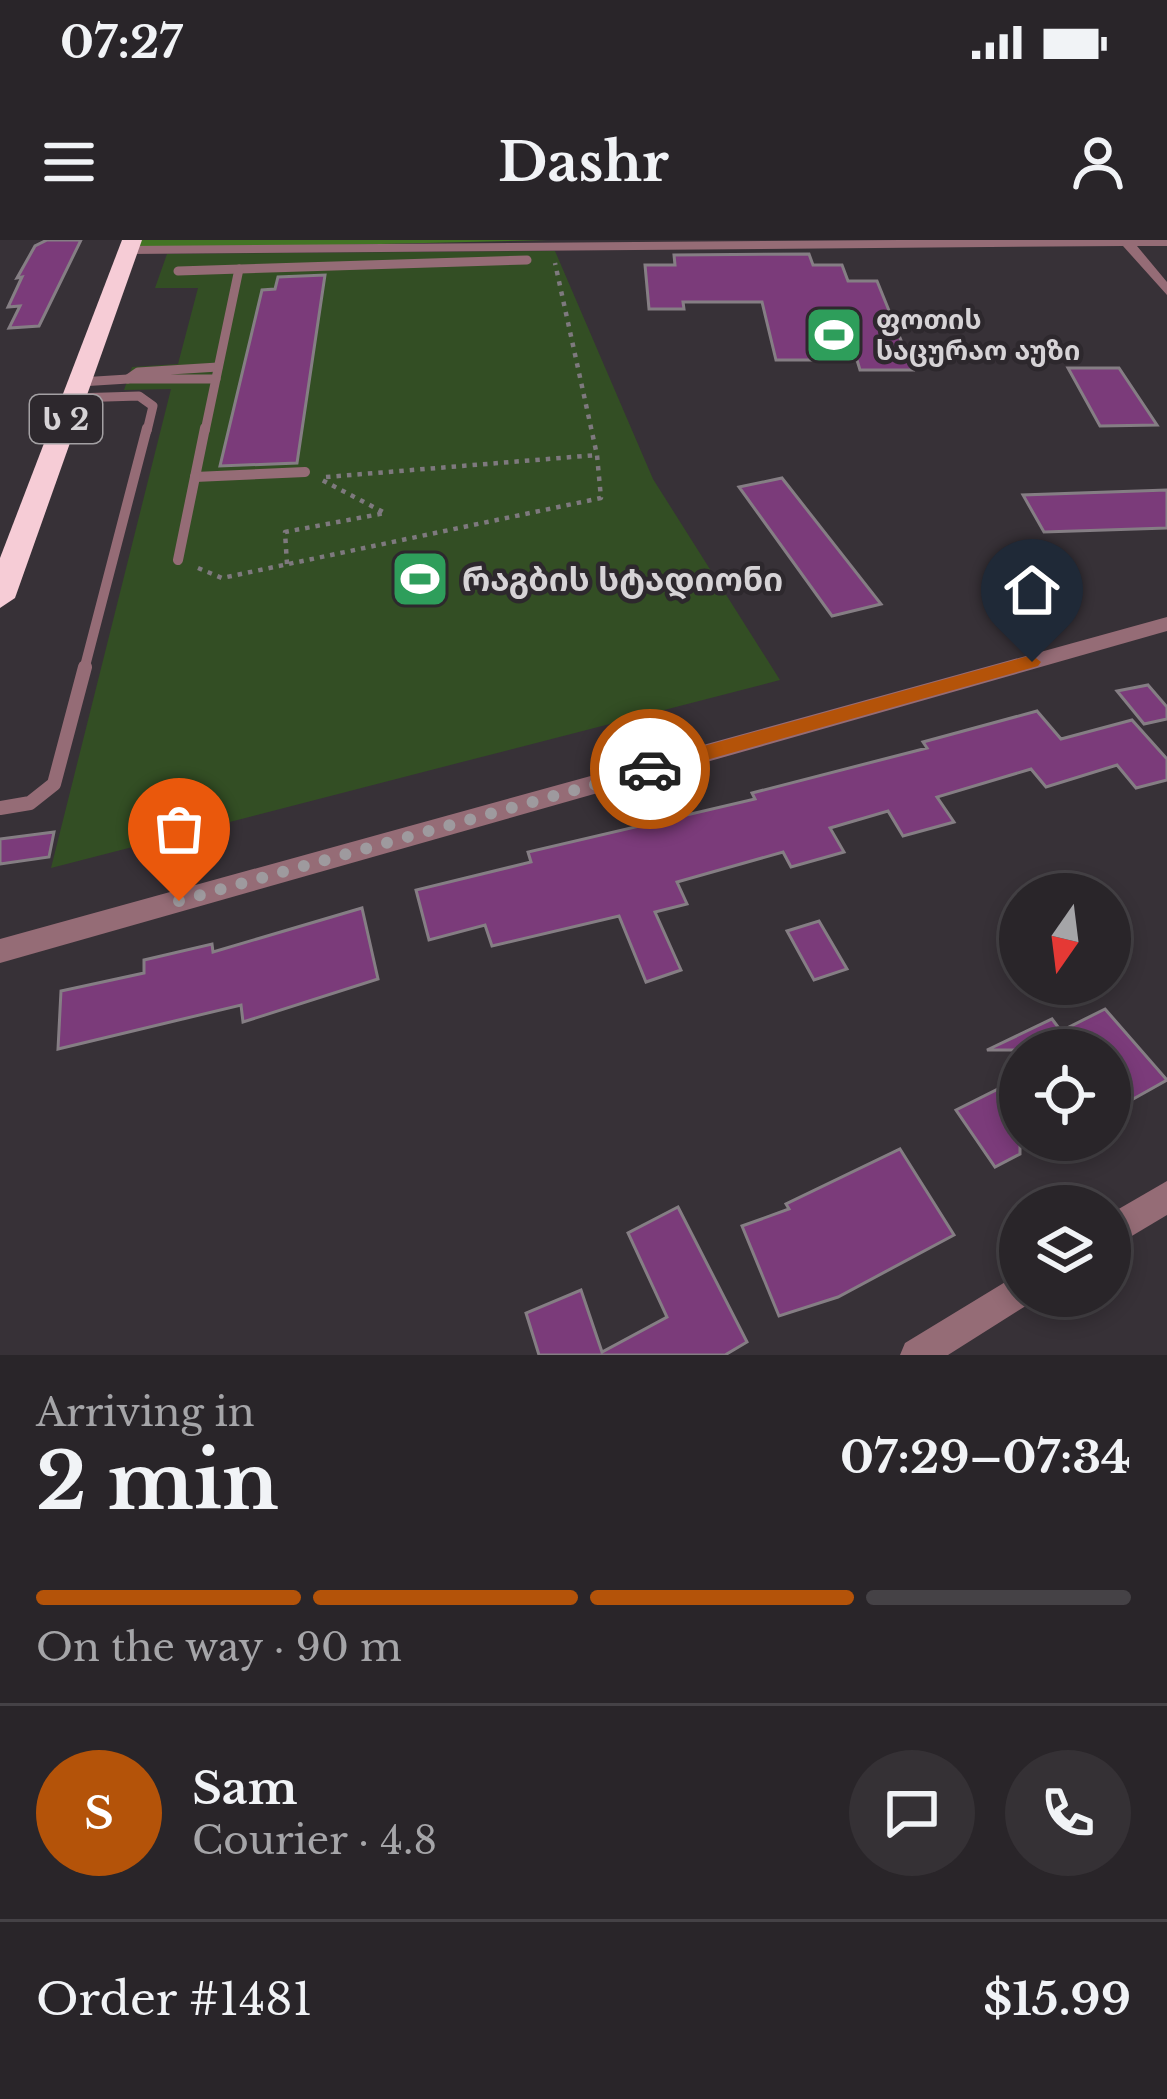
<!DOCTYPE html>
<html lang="en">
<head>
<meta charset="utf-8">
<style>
  :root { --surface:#292529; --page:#353135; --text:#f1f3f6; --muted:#a5a5a8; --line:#454246; --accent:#b45309 }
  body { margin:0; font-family:"Libre Baskerville","Noto Sans Georgian",serif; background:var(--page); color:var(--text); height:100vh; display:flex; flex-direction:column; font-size:45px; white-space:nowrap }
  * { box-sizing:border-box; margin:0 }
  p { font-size:39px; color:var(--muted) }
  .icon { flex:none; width:66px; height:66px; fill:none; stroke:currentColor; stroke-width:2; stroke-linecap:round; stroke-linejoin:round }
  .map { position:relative; height:1115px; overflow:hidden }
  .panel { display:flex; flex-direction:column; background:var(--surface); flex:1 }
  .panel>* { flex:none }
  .needle { width:78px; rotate:194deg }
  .fabs { position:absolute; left:999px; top:633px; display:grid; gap:24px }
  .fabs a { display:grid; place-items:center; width:132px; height:132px; border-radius:50%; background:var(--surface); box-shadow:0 6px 18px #0003,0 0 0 3px var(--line); font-size:60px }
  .pin { position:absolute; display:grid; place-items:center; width:102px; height:102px; color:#fff; margin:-123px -51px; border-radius:50% 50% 50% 0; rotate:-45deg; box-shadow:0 0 12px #0007 }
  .pin .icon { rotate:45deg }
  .courier { position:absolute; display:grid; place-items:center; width:120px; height:120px; margin:-60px; border:9px solid #b45309; border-radius:50%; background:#fff; color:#222; box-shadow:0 3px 15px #0007 }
  .overview em { font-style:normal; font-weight:700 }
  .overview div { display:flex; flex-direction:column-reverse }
  .overview { display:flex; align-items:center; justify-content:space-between; height:204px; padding:0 36px }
  h1 { font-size:78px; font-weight:700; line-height:90px }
  .bar { display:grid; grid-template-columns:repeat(4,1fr); gap:18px 12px; align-content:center; height:144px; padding:0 36px }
  .bar i { height:15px; border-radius:9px; background:var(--line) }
  .bar .current { background:var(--accent) }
  .bar p { grid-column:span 4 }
  .line { display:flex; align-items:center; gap:30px; padding:0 36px; border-top:3px solid var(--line) }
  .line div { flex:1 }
  .round { display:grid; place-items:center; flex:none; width:126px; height:126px; border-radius:63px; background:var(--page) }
  .status { display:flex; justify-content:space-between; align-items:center; height:84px; padding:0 60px; background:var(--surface); direction:ltr }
  .status svg { height:33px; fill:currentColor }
  header { display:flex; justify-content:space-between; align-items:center; height:156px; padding:0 36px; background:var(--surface); font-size:54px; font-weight:700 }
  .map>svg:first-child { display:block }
</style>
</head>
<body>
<div class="status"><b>07:27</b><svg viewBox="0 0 49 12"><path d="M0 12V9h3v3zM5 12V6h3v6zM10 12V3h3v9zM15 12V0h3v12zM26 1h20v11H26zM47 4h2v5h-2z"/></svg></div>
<header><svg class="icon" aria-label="menu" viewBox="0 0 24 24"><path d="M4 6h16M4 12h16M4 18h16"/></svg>Dashr<svg class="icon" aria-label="person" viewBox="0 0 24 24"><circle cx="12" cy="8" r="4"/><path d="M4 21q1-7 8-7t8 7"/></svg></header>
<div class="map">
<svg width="1167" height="1115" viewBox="0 0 1167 1115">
  <rect width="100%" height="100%" fill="#373137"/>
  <polygon fill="#334e24" points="555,11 653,239 780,440 51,628 171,149 124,150 132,127 178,124 198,48 155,48 167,14"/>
  <polygon fill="#437424" points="132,0 548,0 128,10"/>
  <g fill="#7b3b7a" stroke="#857e84" stroke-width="3">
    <polygon points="47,0 81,0 39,86 9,88 20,66 8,67 22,37 17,38 35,6"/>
    <polygon points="809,14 813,25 842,25 848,41 877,41 913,130 860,130 857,120 776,120 762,62 683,62 684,69 649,69 645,25 675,25 674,15"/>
    <polygon points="325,35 297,223 220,226 262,50 275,49 278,37"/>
    <polygon points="1068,128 1119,128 1157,185 1100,186"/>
    <polygon points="782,238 881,364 832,376 739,247"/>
    <polygon points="1167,250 1167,288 1044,292 1023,255"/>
    <polygon points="1148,445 1167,467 1167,479 1144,484 1117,451"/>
    <polygon points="1037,471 1061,499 1132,480 1167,519 1167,540 1136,548 1117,525 1046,547 1031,529 937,557 954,582 903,596 888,571 830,588 844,612 791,627 783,612 677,642 687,664 655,672 681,730 646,742 619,676 492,706 485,685 429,700 416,650 531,622 528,612 755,559 752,553 927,508 923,502"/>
    <polygon points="54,592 49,617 0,624 0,599"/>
    <polygon points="362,668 378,739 243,782 241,765 58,809 61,751 144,733 144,720 212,704 213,712"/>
    <polygon points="819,681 847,729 814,740 787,691"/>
    <polygon points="1105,769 1167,840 1110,872 1110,810 987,810 1052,779 1061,791"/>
    <polygon points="1020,838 1020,914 995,927 956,870"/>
    <polygon points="900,909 954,995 838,1057 779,1076 742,986 789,969 786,964"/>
    <polygon points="678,967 747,1102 725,1115 539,1115 526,1073 581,1050 602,1112 667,1077 628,993"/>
  </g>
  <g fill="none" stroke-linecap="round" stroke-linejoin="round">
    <g stroke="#7e797e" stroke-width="4.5" stroke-dasharray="4.5 6" stroke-linecap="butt">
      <polyline points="326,237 597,215"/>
      <polyline points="287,324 285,292 385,273 320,239"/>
      <polyline points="198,328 222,338 601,258 597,215 555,23"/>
    </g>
    <g stroke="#956c76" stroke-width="9">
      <polyline points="178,31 527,20"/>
      <polyline points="216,139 128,139 138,132 218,127"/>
      <polyline points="80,142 128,139"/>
      <polyline points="74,158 139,156 153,166 147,191"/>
      <polyline points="205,191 239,29"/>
    </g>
    <g stroke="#956c76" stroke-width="10">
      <polyline points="205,188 195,237 305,232"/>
      <polyline points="178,320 195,237"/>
      <polyline points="84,430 147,188"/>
    </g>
    <polyline stroke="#956c76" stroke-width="14" points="0,568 30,563 54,544 85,427"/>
    <g fill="#956c76" fill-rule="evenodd">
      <polygon points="900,0 1167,0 1167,6 1137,6 1167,42 1167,55 1123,6 128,14 121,10 128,6"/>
      <polygon points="1167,377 1167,391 0,723 0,699"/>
      <polygon points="1167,941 1167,975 1110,1009 1110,974"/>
      <polygon points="1020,1033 1020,1056 1034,1056 1032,1062 948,1115 900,1115 905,1103"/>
    </g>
    <polygon fill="#f6ccd6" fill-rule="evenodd" points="122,0 142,0 15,358 0,368 0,318"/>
  </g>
  <polygon fill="#b45309" points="1032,415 1041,422 1038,426 650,536 640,529 650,521"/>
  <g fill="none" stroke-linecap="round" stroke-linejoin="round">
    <polyline stroke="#9e9a9e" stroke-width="12" stroke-dasharray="0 21.6" points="179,661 650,529"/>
  </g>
  <defs>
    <symbol id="stadium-square" viewBox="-11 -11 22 22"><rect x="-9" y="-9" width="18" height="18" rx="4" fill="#2e9e5b" stroke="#2d282d"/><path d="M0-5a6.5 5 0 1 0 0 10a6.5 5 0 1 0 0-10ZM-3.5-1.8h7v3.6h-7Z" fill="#fff"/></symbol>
  </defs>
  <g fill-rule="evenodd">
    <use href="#stadium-square" x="801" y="62" width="66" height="66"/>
    <use href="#stadium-square" x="387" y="306" width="66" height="66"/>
  </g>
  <g text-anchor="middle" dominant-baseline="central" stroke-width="9" stroke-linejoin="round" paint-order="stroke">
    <g font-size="27" font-weight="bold" fill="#d6d3d6" stroke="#2d282d" text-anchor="start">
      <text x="876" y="79">ფოთის<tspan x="876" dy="31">საცურაო აუზი</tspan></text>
    </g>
    <rect fill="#2d282d" stroke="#a3a0a3" stroke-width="3" x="30" y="155" width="72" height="48" rx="9"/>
    <g font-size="30" font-weight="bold" fill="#d6d3d6">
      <text x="66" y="179">ს 2</text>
    </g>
    <g font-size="33" font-weight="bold" fill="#d6d3d6" stroke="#2d282d" text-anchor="start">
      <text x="462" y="339">რაგბის სტადიონი</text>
    </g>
  </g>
</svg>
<div class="fabs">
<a><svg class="needle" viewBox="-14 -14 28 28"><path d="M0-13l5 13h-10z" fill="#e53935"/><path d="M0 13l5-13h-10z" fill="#a5a5a8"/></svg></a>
<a><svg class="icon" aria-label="locate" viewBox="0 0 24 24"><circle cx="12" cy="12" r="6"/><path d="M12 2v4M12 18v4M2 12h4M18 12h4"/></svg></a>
<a><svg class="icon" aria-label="layers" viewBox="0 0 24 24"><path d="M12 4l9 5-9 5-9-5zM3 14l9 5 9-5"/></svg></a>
</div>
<div class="pin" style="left:179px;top:661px;background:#ea580c"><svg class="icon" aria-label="bag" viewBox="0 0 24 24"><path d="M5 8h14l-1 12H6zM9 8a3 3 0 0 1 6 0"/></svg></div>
<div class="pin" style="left:1032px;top:422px;background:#1f2937"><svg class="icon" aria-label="home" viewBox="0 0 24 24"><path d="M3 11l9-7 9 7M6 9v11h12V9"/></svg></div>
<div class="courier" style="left:650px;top:529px"><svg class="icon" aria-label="car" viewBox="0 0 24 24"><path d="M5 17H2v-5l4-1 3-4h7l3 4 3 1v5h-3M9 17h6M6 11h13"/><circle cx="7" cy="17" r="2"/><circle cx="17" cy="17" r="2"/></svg></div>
</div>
<section class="panel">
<div class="overview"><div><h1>2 min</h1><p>Arriving in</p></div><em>07:29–07:34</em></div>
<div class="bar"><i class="current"></i><i class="current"></i><i class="current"></i><i></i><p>On the way · 90 m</p></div>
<div class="line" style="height:216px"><b class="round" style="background:var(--accent);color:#fff">S</b><div><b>Sam</b><p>Courier · 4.8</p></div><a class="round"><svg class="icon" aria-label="chat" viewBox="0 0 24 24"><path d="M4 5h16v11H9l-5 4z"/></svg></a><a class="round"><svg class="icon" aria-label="phone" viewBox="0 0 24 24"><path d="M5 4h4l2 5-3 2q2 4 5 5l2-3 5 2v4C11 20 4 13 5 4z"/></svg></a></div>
<div class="line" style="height:156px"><div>Order #1481</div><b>$15.99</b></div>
</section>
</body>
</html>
